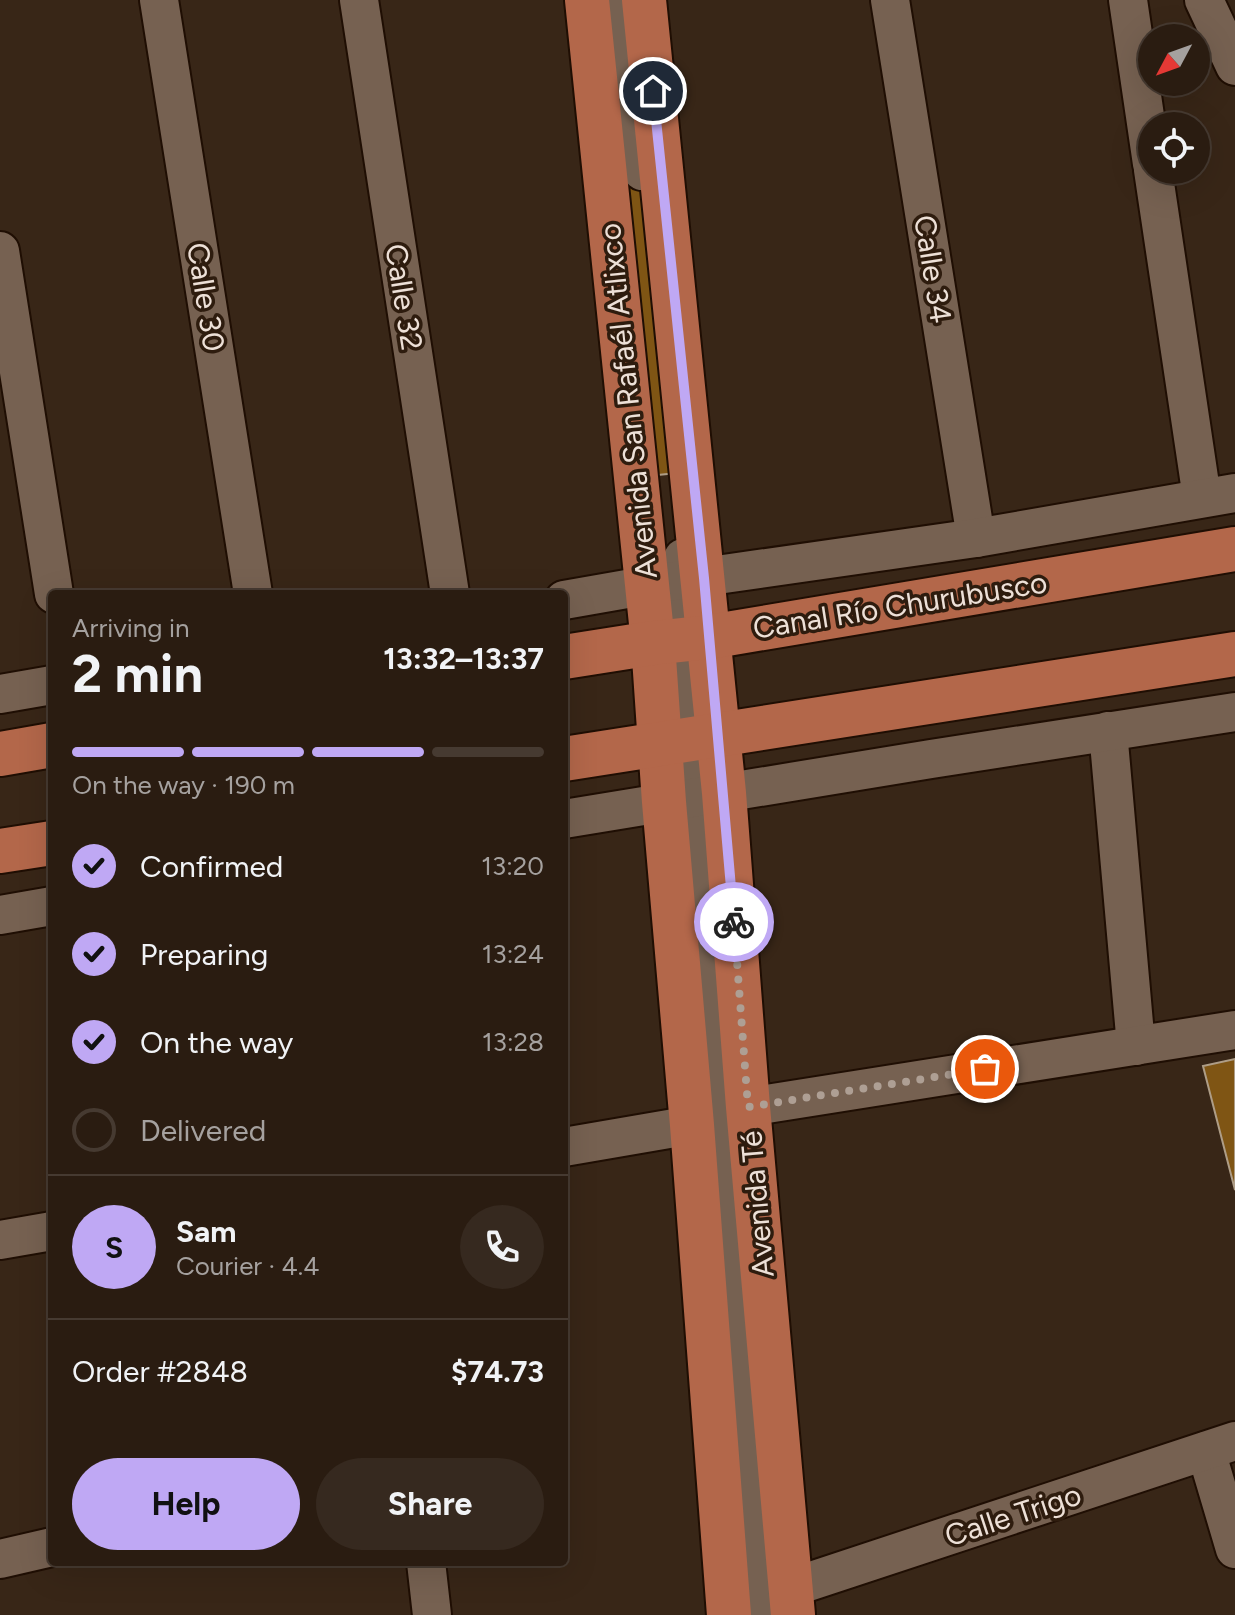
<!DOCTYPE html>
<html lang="en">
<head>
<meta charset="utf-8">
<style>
  :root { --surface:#2a1c11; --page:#36291f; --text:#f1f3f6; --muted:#a5a19f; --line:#463a31; --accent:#bfa8f4 }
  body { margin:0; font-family:Figtree,sans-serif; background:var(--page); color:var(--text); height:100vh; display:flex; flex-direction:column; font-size:30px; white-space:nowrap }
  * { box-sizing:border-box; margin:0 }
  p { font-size:26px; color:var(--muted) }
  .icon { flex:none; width:44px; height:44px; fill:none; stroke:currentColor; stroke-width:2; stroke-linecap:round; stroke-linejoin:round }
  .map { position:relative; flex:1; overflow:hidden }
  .side { position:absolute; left:48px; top:590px; width:520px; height:976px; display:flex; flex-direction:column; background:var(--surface); border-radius:8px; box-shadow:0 8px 32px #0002,0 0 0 2px var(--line) }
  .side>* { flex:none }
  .needle { width:52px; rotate:229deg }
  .tools { position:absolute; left:1138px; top:24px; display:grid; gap:16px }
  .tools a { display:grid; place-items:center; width:72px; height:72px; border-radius:50%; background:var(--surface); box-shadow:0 8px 32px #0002,0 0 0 2px var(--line); font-size:40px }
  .pin { position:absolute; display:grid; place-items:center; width:68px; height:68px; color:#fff; margin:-34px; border:4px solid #fff; border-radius:50%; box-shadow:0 2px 8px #0007 }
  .courier { position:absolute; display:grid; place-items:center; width:80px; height:80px; margin:-40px; border:6px solid #bfa8f4; border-radius:50%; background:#fff; color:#222; box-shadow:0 2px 10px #0007 }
  .summary em { font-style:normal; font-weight:700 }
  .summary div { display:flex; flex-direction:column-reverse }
  .summary { display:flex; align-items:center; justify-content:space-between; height:136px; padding:0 24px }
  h1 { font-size:52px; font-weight:700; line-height:60px }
  .bar { display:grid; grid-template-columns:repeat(4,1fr); gap:12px 8px; align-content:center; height:96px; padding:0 24px }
  .bar i { height:10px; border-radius:6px; background:var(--line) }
  .bar .active { background:var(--accent) }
  .bar p { grid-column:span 4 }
  .line { display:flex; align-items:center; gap:20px; padding:0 24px; border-top:2px solid var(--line) }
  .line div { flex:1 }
  .round { display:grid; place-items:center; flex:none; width:84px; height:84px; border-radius:42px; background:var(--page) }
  ol { padding:0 24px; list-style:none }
  li { display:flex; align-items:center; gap:24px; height:88px }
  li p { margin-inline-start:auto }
  li .icon { padding:8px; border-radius:50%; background:var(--accent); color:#111; stroke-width:4 }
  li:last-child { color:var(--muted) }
  li i { width:44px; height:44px; border:4px solid var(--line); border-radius:50% }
  .primary-button { display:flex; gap:16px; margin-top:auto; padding:16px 24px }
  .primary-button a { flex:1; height:92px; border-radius:48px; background:var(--accent); color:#111; font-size:32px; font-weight:700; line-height:92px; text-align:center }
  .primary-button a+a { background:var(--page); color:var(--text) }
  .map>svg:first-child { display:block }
</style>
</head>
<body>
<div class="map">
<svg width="1235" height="1615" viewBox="0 0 1235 1615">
  <rect width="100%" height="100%" fill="#382617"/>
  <g fill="#7f5514" stroke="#ae9d87" stroke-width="2">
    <polygon points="647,183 677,473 648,476 618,186"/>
    <polygon points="1235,1059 1235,1190 1203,1066"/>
  </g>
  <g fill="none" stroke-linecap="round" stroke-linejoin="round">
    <defs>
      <g id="minor">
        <polyline points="159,0 253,594"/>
        <polyline points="359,0 450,594"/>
        <polyline points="613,0 618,45 640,149 642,171"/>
        <polyline points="890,0 976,538"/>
        <polyline points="1128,0 1152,164"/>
        <polyline points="1204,0 1235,66"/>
        <polyline points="1153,170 1202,498"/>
        <polyline points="0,251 54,594"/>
        <polyline points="683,558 686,580 680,640 767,1615"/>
        <polyline points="564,600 661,583 976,538 1235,493"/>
        <polyline points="0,694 52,685"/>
        <polyline points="1108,731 1136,1046"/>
        <polyline points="564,819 931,759 1235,712"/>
        <polyline points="0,915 52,906"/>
        <polyline points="748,1107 1235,1030"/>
        <polyline points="564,1147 692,1125"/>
        <polyline points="0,1240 52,1231"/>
        <polyline points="1206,1451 1235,1549"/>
        <polyline points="0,1559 52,1547"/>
        <polyline points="426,1562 432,1615"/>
        <polyline points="790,1588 1235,1441"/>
      </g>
      <g id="major">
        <polyline points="587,0 653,643 664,802 692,1125 729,1615"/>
        <polyline points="644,0 724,793 748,1107 793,1615"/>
        <polyline points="564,657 653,643 709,637 1235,549"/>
        <polyline points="0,754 52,745"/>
        <polyline points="564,759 1235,654"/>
        <polyline points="0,851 52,843"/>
      </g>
    </defs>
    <use href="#minor" stroke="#1f0e03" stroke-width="42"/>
    <use href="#major" stroke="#1f0e03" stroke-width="48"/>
    <use href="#minor" stroke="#766151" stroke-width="38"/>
    <use href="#major" stroke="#b3674a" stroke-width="44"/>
  </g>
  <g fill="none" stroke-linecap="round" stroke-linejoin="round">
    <polyline stroke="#ae9f94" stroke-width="8" stroke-dasharray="0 14.4" points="734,922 748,1107 985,1069"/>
    <polyline stroke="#bfa8f4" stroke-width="10" points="653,91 704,578 734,922"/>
  </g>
  <g text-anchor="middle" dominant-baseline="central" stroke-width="7" stroke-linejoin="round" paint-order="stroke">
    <g font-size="30" fill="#ede0d7" stroke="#2e1c0e">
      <text transform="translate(933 269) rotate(81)">Calle 34</text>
      <text transform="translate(206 297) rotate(81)">Calle 30</text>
      <text transform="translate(404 297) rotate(81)">Calle 32</text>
      <text transform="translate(628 401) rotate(-96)">Avenida San Rafaél Atlixco</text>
      <text transform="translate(900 605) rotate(-9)">Canal Río Churubusco</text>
      <text transform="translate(757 1204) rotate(-95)">Avenida Té</text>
      <text transform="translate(1013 1515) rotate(-18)">Calle Trigo</text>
    </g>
  </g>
</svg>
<div class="tools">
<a><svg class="needle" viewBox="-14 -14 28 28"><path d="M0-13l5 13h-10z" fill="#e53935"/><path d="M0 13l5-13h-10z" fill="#a5a19f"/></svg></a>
<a><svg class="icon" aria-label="locate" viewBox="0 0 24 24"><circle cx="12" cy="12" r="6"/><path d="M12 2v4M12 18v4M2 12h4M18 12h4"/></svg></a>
</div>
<div class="pin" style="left:985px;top:1069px;background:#ea580c"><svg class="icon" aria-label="bag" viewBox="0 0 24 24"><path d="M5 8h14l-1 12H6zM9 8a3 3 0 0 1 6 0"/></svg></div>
<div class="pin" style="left:653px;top:91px;background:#1f2937"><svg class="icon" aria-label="home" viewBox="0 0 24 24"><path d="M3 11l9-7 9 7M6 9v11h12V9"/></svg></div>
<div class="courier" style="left:734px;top:922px"><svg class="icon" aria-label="bike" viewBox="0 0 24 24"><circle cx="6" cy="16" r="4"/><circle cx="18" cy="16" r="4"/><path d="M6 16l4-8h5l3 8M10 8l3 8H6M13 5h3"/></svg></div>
<section class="side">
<div class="summary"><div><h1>2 min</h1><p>Arriving in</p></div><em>13:32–13:37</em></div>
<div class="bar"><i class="active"></i><i class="active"></i><i class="active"></i><i></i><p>On the way · 190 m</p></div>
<ol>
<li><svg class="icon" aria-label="check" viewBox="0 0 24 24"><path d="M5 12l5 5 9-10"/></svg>Confirmed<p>13:20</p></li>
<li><svg class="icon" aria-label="check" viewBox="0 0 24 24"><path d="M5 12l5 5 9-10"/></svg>Preparing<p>13:24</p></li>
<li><svg class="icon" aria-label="check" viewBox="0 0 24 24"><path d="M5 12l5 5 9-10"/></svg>On the way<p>13:28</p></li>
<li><i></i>Delivered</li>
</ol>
<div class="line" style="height:144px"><b class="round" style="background:var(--accent);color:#111">S</b><div><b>Sam</b><p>Courier · 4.4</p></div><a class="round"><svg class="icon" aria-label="phone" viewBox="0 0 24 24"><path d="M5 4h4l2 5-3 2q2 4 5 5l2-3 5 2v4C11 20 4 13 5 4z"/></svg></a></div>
<div class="line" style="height:104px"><div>Order #2848</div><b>$74.73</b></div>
<div class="primary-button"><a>Help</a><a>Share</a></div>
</section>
</div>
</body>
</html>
